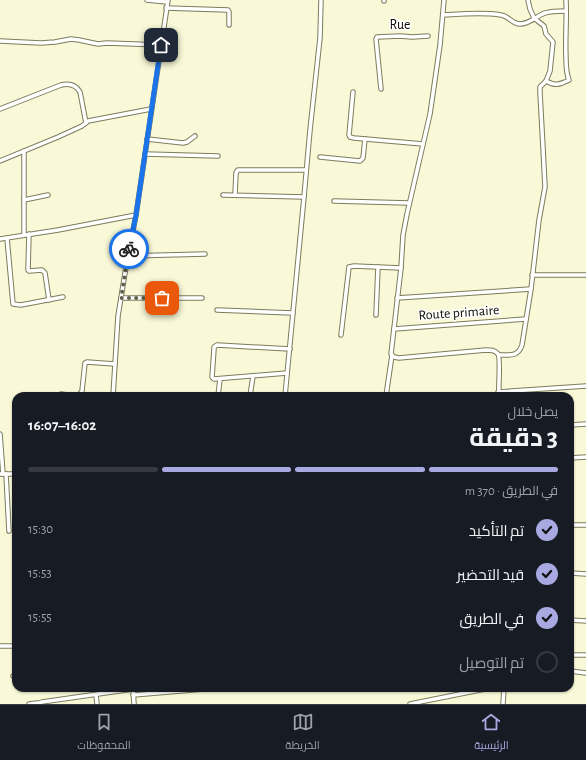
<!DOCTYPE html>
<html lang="ar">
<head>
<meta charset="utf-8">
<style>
  :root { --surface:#171b24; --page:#242831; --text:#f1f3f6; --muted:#9ea1a6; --line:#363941; --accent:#a7a9e0 }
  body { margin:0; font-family:"Alegreya Sans",Cairo,sans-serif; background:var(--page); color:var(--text); direction:rtl; height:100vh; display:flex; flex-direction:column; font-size:15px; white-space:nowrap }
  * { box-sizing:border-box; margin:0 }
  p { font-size:13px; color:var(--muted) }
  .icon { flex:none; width:22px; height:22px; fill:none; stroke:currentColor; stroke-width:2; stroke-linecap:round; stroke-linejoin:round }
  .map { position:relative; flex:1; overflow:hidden; direction:ltr }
  .drawer { position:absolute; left:12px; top:392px; width:562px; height:300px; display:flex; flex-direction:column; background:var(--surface); border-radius:12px; box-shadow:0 1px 3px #0004; direction:rtl }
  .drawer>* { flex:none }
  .pin { position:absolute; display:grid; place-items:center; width:34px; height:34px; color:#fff; margin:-17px; border-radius:8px; box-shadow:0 2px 6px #0006 }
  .courier { position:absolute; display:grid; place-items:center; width:40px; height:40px; margin:-20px; border:3px solid #1a73e8; border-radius:50%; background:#fff; color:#222; box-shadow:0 1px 5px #0007 }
  .headline em { font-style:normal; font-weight:700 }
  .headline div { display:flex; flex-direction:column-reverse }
  .headline { display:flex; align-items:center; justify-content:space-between; height:68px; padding:0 16px }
  h1 { font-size:26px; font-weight:700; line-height:30px }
  .bar { display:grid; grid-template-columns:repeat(4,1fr); gap:6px 4px; align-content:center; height:48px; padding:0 16px }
  .bar i { height:5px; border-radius:3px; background:var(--line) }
  .bar .current { background:var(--accent) }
  .bar p { grid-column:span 4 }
  ol { padding:0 16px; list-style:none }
  li { display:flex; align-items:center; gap:12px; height:44px }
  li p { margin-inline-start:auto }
  li .icon { padding:4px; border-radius:50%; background:var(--accent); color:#111; stroke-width:4 }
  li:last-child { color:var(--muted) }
  li i { width:22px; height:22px; border:2px solid var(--line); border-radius:50% }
  .tabs { display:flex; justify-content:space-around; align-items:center; height:56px; border-top:1px solid var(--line); background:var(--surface); font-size:11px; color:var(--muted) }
  .tabs a { display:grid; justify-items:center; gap:2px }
  .tabs .current { color:var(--accent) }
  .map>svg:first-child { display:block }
</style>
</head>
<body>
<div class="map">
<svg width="586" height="704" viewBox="0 0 586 704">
  <rect width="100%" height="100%" fill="#f9f9d8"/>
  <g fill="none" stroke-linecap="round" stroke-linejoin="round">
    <defs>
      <g id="street">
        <polyline points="147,0 167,2"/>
        <path d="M444,0L440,45L430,114L407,214L403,235L401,268L391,354L394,357L399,358L486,350C491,350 495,350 498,354C501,358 498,388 499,396"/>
        <polyline points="384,1 384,0"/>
        <polyline points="166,8 228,10 229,12 229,25"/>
        <path d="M443,15C462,14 482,12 501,15C509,16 512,24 520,24C530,24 536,16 545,13C551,11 560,11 566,11"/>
        <polyline points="0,41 41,43 55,42 71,39 79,40 98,44 107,43 161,45"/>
        <path d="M546,81C555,86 559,85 569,80C566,73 566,65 566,58C565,39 567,19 566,0"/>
        <polyline points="381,89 376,39 377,37 400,36 412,37 428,36"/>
        <polyline points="353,92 349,135 350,137 354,138 423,144"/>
        <path d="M0,109L61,85C69,83 76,85 80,92L86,123"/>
        <polyline points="147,139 183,143 187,142 195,136"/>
        <polyline points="145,154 218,156"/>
        <polyline points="320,157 360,161 363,158 365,139"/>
        <polyline points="0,161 58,137 82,126 88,121 151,109"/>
        <polyline points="223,195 304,197"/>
        <polyline points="235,195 236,173 237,171 238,170 306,170"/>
        <polyline points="24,200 48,195"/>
        <polyline points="334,201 409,203"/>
        <polyline points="29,234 28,270 29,271 42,270 45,273 49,300"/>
        <polyline points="24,235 24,151"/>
        <polyline points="7,238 13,304 21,305 63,297"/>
        <polyline points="0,239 58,230 136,215"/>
        <polyline points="128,256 205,254"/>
        <polyline points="532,275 586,275"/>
        <polyline points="121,298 202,298"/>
        <polyline points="397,298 531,289"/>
        <polyline points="217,310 293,313"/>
        <polyline points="376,315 378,267"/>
        <polyline points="394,329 526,319"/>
        <polyline points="341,335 349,267 354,266 401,268"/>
        <path d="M499,355C510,355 518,357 522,345L531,289L539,220L545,187L543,148L540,93V87L546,81L550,71L553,42L546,34L544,26L534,18L530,9L528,0"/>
        <polyline points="287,373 214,379 212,377 214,349 214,347 217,345 290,349"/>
        <polyline points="498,392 586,386"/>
        <polyline points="61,394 74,396"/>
        <polyline points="75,396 79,395 82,391 85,363 87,362 115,364"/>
        <polyline points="113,396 118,316 125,273 136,215 168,0"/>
        <polyline points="218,396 220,379"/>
        <polyline points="250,396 253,376"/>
        <polyline points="285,396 304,197 310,130 320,38 321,0"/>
        <polyline points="386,396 392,355"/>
        <polyline points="570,425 586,424"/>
        <polyline points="0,434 3,474"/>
        <polyline points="570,458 586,457"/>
        <polyline points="0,474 16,474"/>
        <polyline points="6,474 9,531"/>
        <polyline points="570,525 586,525"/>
        <polyline points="570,573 586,574"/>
        <polyline points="570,620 586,621"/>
        <polyline points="0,646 16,646"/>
        <polyline points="570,655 586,655"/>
        <polyline points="570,671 586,673"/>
        <polyline points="13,676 16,676"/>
        <polyline points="133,688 134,704"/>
        <polyline points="96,695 97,704"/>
        <polyline points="133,695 216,688"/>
        <polyline points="29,704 37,703"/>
        <polyline points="36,704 42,702 133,689"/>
        <polyline points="410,704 490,688"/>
        <polyline points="503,704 504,688"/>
      </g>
    </defs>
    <use href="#street" stroke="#7c7c5e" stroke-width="5.5"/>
    <use href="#street" stroke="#fff" stroke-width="3.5"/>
  </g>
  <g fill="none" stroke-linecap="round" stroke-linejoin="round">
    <polyline stroke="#60604e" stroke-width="4" stroke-dasharray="0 7.2" points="129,249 121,298 162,298"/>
    <polyline stroke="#1a73e8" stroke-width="5" points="129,249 136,215 161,45"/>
  </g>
  <g text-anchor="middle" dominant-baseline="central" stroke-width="3" stroke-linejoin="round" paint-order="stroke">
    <g font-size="14" fill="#0e0e04" stroke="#fff">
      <text x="400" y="25">Rue</text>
      <text transform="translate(459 313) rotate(-4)">Route primaire</text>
    </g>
  </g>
</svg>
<div class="pin" style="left:162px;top:298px;background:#ea580c"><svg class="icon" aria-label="bag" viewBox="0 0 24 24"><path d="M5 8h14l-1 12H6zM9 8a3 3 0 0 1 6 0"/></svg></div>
<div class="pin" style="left:161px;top:45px;background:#1f2937"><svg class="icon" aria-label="home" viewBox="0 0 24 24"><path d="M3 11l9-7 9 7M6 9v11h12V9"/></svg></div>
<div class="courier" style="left:129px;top:249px"><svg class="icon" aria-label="bike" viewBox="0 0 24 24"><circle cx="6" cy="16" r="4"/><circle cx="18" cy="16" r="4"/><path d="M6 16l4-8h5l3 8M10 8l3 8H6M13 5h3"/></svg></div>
<section class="drawer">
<div class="headline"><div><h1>3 دقيقة</h1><p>يصل خلال</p></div><em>16:02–16:07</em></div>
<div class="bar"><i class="current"></i><i class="current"></i><i class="current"></i><i></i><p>في الطريق · 370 m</p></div>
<ol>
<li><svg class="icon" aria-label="check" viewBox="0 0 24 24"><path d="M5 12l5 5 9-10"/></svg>تم التأكيد<p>15:30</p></li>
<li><svg class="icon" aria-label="check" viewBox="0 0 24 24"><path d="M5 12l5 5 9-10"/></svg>قيد التحضير<p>15:53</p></li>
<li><svg class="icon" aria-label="check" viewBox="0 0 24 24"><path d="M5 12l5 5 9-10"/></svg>في الطريق<p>15:55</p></li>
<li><i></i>تم التوصيل</li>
</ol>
</section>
</div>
<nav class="tabs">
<a class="current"><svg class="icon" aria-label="home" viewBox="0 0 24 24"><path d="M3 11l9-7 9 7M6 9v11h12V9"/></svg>الرئيسية</a>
<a><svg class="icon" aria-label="map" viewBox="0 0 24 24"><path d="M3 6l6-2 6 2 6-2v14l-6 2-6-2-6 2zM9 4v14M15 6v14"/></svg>الخريطة</a>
<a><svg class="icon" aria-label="saved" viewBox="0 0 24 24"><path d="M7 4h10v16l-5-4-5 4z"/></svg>المحفوظات</a>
</nav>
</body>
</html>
